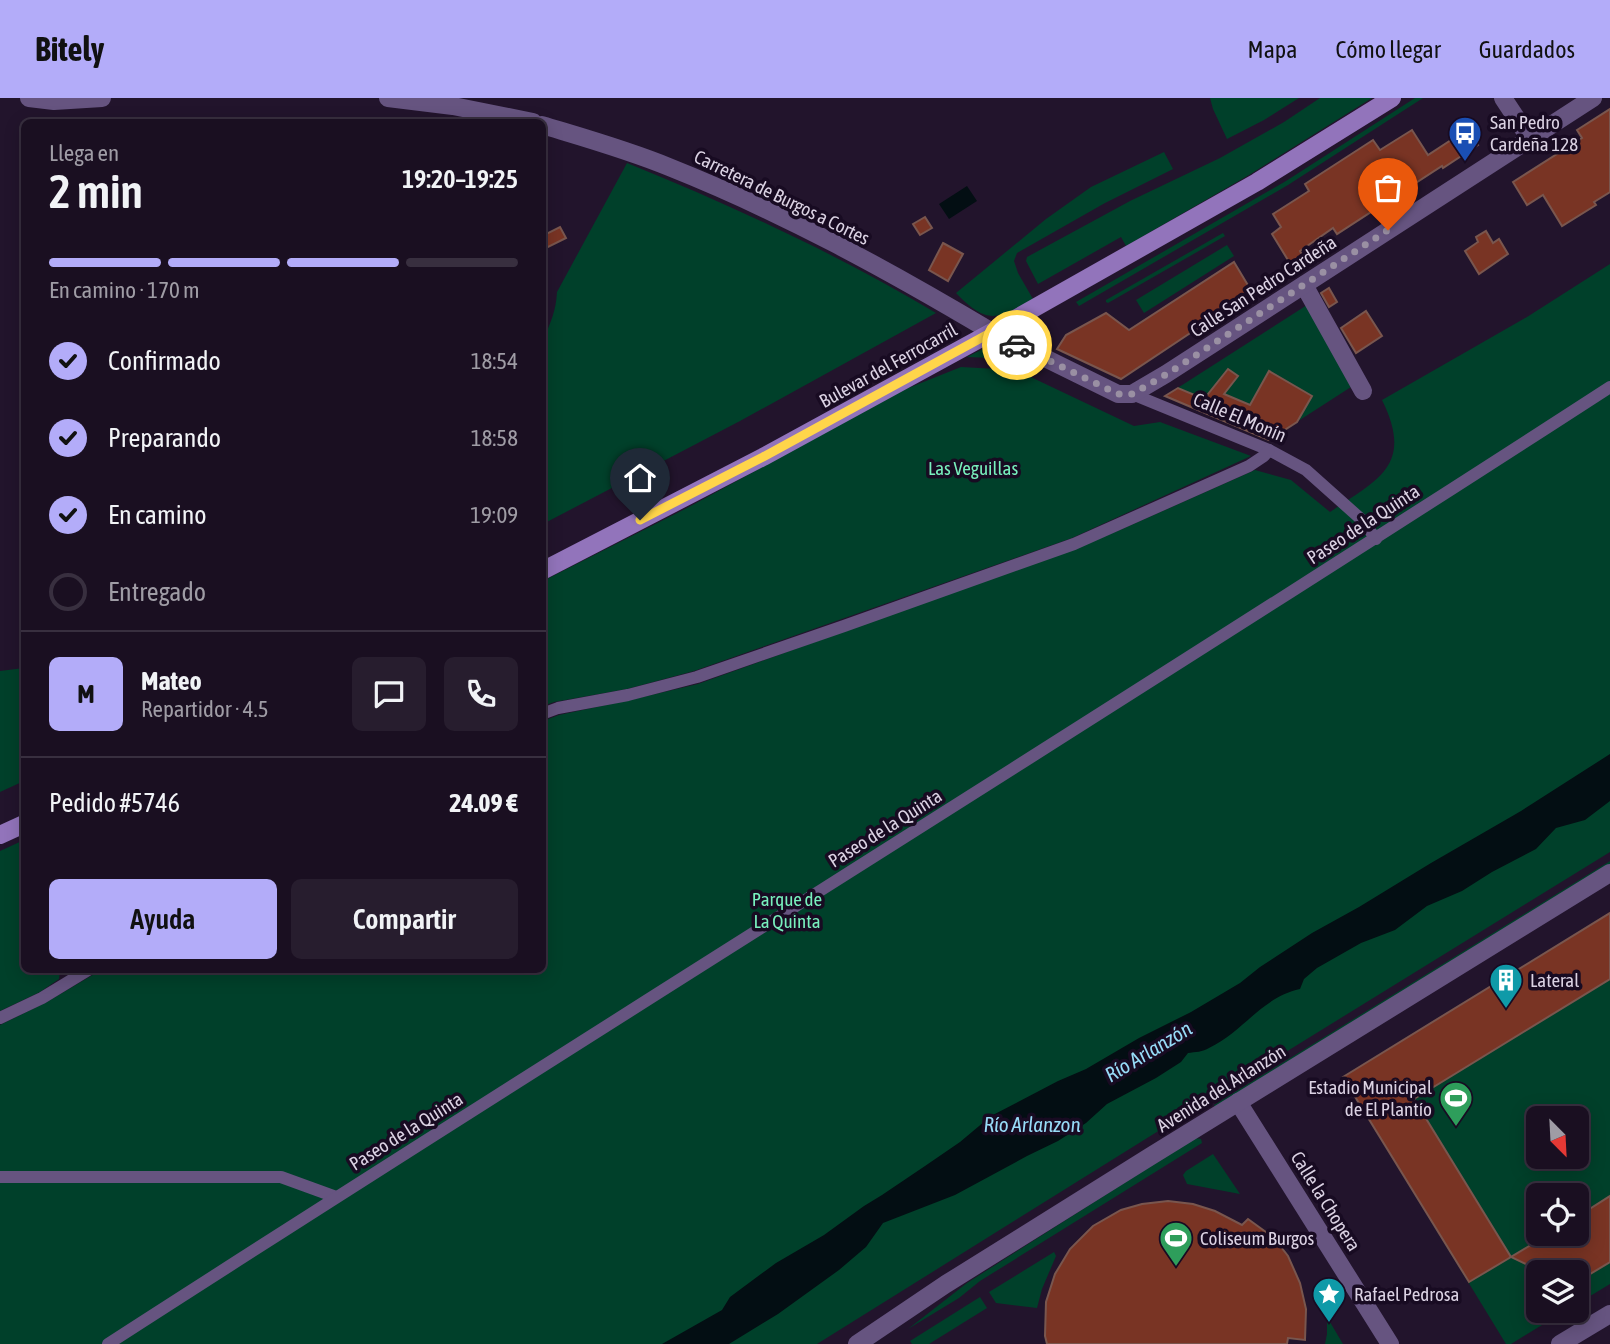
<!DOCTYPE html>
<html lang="es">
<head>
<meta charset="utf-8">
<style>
  :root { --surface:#1a0f21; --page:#271d2e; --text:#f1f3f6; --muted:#9f9ca5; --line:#382f3f; --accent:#b3acf9 }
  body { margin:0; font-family:"Asap Condensed",sans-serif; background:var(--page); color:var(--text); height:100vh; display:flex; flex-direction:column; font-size:26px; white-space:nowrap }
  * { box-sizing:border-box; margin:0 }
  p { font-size:23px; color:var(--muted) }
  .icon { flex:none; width:38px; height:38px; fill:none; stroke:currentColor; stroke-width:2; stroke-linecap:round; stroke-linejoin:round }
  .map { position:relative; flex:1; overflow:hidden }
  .sheet { position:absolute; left:21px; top:21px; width:525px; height:854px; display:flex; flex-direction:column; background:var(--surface); border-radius:10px; box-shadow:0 4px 18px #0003,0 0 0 2px var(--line) }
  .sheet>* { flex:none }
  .needle { width:46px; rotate:156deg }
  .buttons { position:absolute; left:1526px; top:1008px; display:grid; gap:14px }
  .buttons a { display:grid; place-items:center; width:63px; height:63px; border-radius:10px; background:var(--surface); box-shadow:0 4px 18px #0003,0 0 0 2px var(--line); font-size:35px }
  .pin { position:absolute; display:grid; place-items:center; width:60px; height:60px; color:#fff; margin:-72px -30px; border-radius:50% 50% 50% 0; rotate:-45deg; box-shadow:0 0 7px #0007 }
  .pin .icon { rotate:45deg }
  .courier { position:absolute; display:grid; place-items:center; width:70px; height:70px; margin:-35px; border:5px solid #ffd54a; border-radius:50%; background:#fff; color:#222; box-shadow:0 2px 9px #0007 }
  .summary em { font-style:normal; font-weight:600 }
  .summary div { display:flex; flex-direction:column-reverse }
  .summary { display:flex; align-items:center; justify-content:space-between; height:119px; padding:0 28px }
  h1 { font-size:46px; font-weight:600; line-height:52px }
  .bar { display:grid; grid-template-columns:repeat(4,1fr); gap:10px 7px; align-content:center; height:84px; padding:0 28px }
  .bar i { height:9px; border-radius:5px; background:var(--line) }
  .bar .current { background:var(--accent) }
  .bar p { grid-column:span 4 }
  .line { display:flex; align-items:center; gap:18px; padding:0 28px; border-top:2px solid var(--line) }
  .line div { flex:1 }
  .round { display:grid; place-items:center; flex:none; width:74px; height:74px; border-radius:10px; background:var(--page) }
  ol { padding:0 28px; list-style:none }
  li { display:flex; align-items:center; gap:21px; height:77px }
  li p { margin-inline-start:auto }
  li .icon { padding:7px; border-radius:50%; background:var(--accent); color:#111; stroke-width:4 }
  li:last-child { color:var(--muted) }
  li i { width:38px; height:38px; border:4px solid var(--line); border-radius:50% }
  .button { display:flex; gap:14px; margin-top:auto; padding:14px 28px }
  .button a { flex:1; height:80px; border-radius:10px; background:var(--accent); color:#111; font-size:28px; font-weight:600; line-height:80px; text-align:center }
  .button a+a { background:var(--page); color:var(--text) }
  header { display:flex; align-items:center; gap:42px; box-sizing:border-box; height:98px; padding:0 35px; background:var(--accent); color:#111 }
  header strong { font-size:33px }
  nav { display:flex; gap:38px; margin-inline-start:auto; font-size:24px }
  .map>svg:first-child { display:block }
</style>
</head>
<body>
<header>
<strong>Bitely</strong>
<nav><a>Mapa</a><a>Cómo llegar</a><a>Guardados</a></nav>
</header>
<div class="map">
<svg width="1610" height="1246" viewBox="0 0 1610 1246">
  <rect width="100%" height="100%" fill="#22142c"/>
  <g fill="#00402a" fill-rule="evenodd">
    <polygon points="1210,0 1299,0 1264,22 1227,41 1213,11"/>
    <polygon points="1320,0 1372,0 1249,77 1126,148 1121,139 1038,186 1026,163 1027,159 1130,103 1220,60 1284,24"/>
    <polygon points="1415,0 1423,0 1288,87 1079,208 1076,204 1286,83"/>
    <path d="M1164,54L1173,71L1105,105L1017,155L1014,163L1018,175L1033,201C997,221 988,228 956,195L1046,121L1091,89Z"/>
    <path d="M627,65C733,108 837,156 936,215L740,323L543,426V241C551,225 556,212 557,194Z"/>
    <polygon points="1223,135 1225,138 1108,205 1106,204 1106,202"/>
    <polygon points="1227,147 1234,158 1144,215 1136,202"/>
    <path d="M1610,166V754L1229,989L817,1246H0V927L47,904L101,872H542L543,623L559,617L630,602L698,586L1076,450L1120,432L1255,372L1291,382L1330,414C1379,381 1414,367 1382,302L1527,219Z"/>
    <polygon points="1307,207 1351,289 1269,342 1165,298"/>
    <polygon points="989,248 996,249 1020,261 967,259"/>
    <polygon points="961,269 1016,272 1134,328 1160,324 1251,358 1072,440 694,573 627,591 554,604 543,608 543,483 687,410 906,291"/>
    <polygon points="24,570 24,683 0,694 0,573"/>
    <polygon points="24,742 24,872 60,872 59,881 40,894 0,913 0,753"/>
    <polygon points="1610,763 1610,769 1216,1011 1214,1007"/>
    <path d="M1610,815V1186L1577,1206V1174H1538V1213H1565L1511,1246H1506L1343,979ZM1538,1020H1577V1059H1538ZM1538,1097H1577V1136H1538Z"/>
    <polygon points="1195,1040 1201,1041 1202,1045 980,1183 959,1200 908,1231 967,1185"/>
    <polygon points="1213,1056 1240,1096 1187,1086 1183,1077 1186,1073"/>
    <polygon points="1054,1154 1056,1158 1042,1191 1037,1210 996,1205 989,1194"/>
    <polygon points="980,1199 987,1210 929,1246 912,1246 910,1243"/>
    <polygon points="1327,1219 1343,1246 1325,1246 1327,1236"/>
  </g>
  <g fill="#030e13">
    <polygon points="967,88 977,103 949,121 939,106"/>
    <path d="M1610,656V703L1585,722L1556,730L1536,751L1492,774L1462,793L1427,808L1395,832L1361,845L1317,870L1304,881L1300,891C1262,899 1243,934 1209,950C1203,954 1195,954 1188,955L1181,964L1156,980L1107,1006L1086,1025L1058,1043L1027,1058L955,1097L883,1125L866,1149L839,1172L778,1216L729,1246H662L722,1212L730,1199L776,1165L824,1137L864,1108L882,1097L925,1068L960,1044L991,1018L1058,983L1086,971L1139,940L1191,914L1240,885L1260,869L1312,835L1359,809L1431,765L1521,713Z"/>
  </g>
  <g fill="#793424" stroke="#79564e" stroke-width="2">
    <polygon points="1610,11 1610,94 1594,104 1596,107 1562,128 1543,97 1527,107 1513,84 1582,40 1577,32"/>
    <polygon points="1466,28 1478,47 1443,70 1442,68 1337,136 1333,130 1300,153 1303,159 1291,167 1272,136 1281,129 1273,116 1309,93 1305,86 1373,42 1380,52 1412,32 1428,57 1454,40 1452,37"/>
    <polygon points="925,119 932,130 920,137 913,126"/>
    <polygon points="560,129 566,140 542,152 542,138"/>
    <polygon points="1486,133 1493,145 1499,141 1508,156 1479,176 1465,153 1478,144 1476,139"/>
    <polygon points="943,145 963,156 948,183 929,172"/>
    <polygon points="1234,164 1252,194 1121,281 1057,251 1066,237 1106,215 1129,232"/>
    <polygon points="1329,190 1337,204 1329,209 1321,195"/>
    <polygon points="1366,213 1382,238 1356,255 1341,230"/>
    <polygon points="1228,271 1238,278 1224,296 1250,307 1269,273 1312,298 1297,324 1269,342 1165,298 1178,290 1204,301"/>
    <polygon points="1610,815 1610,881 1414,1001 1511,1159 1469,1184 1343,979"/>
    <polygon points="1610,1098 1610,1164 1577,1184 1577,1174 1543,1174 1511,1159 1549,1136 1577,1136 1577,1119"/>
    <polygon points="1168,1103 1193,1106 1215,1113 1242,1127 1248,1121 1274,1140 1288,1158 1300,1185 1306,1211 1305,1242 1288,1240 1287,1246 1047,1246 1045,1238 1046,1204 1055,1176 1070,1151 1093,1128 1121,1112 1142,1106"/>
  </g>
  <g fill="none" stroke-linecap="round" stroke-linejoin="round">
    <g stroke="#665480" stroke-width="12">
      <polyline points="1132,296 1269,352 1306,372 1362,422 1376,441"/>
      <polyline points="542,616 558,610 628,597 697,579 844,528 1074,446 1249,368 1264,358 1269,352"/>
      <polyline points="0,920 42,900 88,872"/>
      <polyline points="0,1079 281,1079 336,1099"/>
      <path d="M108,1246C607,924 1112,612 1610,289"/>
    </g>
    <g stroke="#665480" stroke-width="18">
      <polyline points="1503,0 1530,41"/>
      <polyline points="1304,187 1363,293"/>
      <polyline points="992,234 1118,296 1132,296 1166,276 1593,0"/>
      <polyline points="1238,1004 1390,1246"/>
      <polyline points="857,1246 946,1186 1151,1058 1610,775"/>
      <polyline points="1560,1246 1610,1216"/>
    </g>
    <g stroke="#665480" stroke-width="18">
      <polyline points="29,0 54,3 102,0"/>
      <polyline points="388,0 453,8 533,24"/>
      <path d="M542,27C585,40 628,52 669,69C782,114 888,172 992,234"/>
    </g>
    <g stroke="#9274bb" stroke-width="18">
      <polyline points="542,473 763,359 992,234 1257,84 1392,0"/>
      <polyline points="0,737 24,726"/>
    </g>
  </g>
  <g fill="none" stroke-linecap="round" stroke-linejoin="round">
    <polyline stroke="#9a90a3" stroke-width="7" stroke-dasharray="0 12.6" points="1017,247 1118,296 1132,296 1167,276 1388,132"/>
    <polyline stroke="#ffd54a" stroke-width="9" points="640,422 763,359 992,234 1017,247"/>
  </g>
  <defs>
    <symbol id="bus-pin" viewBox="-11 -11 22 30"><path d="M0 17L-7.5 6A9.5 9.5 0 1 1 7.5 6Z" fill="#1a4fb4" stroke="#180b22"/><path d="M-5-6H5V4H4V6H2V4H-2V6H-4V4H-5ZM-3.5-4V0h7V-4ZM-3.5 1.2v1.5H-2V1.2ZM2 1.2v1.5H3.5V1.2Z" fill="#fff"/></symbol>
    <symbol id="building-pin" viewBox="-11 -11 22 30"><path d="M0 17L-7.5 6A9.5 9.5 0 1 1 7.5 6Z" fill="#0f9aa8" stroke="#180b22"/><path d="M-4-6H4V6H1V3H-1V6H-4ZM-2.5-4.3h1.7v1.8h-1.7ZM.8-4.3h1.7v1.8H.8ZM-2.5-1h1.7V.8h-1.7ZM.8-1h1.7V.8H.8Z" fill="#fff"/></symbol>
    <symbol id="stadium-pin" viewBox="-11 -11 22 30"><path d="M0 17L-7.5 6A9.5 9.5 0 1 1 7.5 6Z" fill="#2e9e5b" stroke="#180b22"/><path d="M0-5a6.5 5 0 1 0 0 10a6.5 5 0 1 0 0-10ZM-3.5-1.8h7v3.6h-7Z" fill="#fff"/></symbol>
    <symbol id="sight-pin" viewBox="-11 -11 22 30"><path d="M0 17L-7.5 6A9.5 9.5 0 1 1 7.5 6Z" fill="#0f9aa8" stroke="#180b22"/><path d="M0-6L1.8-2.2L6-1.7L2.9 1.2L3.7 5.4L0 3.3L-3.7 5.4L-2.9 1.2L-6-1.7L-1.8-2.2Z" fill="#fff"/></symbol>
  </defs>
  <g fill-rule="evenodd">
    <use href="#bus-pin" x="1446" y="16" width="38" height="52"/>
    <use href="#building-pin" x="1487" y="863" width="38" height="52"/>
    <use href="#stadium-pin" x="1437" y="981" width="38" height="52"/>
    <use href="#stadium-pin" x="1157" y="1121" width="38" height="52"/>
    <use href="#sight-pin" x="1310" y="1177" width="38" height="52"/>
  </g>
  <g text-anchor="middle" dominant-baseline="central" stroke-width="7" stroke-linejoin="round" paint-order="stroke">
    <g font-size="19" fill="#dbd2e3" stroke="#180b22" text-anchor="start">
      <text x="1490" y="24">San Pedro<tspan x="1490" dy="22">Cardeña 128</tspan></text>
      <text x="1530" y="882">Lateral</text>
      <text x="1432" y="989" text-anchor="end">Estadio Municipal<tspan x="1432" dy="22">de El Plantío</tspan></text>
      <text x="1200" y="1140">Coliseum Burgos</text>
      <text x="1354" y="1196">Rafael Pedrosa</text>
    </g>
    <g font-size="19" fill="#dbd2e3" stroke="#180b22">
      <text transform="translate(782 99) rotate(26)">Carretera de Burgos a Cortes</text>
      <text transform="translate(1263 188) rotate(-33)">Calle San Pedro Cardeña</text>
      <text transform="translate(888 267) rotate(-29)">Bulevar del Ferrocarril</text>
      <text transform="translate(1240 319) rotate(23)">Calle El Monín</text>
      <text transform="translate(1363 426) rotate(-33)">Paseo de la Quinta</text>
      <text transform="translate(885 730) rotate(-32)">Paseo de la Quinta</text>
      <text transform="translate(1221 990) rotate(-32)">Avenida del Arlanzón</text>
      <text transform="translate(406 1033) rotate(-32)">Paseo de la Quinta</text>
      <text transform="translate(1326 1103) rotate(58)">Calle la Chopera</text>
    </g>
    <g font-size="19" fill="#78f0bd" stroke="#180b22">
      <text x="973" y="370">Las Veguillas</text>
      <text x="787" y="801">Parque de<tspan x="787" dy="22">La Quinta</tspan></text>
    </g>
    <g font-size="21" font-style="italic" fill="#97dbf7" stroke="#180b22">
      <text transform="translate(1148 953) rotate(-31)">Río Arlanzón</text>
      <text x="1032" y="1026">Río Arlanzon</text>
    </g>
  </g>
</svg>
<div class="buttons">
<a><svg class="needle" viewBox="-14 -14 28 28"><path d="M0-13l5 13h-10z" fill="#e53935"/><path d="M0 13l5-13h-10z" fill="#9f9ca5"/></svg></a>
<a><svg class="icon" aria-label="locate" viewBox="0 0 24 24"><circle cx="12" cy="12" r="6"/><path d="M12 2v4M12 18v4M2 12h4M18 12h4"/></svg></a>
<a><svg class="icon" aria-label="layers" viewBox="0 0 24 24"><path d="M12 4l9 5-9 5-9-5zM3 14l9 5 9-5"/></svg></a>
</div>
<div class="pin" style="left:1388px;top:132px;background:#ea580c"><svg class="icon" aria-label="bag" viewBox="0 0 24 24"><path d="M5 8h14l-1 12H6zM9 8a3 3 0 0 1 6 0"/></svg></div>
<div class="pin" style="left:640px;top:422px;background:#1f2937"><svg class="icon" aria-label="home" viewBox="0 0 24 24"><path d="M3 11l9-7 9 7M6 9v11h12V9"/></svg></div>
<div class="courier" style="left:1017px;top:247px"><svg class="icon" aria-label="car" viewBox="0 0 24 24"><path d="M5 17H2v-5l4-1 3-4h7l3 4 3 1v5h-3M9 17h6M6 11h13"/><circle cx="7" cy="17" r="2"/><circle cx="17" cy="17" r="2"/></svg></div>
<section class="sheet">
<div class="summary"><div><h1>2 min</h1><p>Llega en</p></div><em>19:20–19:25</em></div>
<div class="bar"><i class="current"></i><i class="current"></i><i class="current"></i><i></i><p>En camino · 170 m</p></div>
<ol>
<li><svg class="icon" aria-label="check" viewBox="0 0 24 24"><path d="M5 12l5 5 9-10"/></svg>Confirmado<p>18:54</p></li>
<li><svg class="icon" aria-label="check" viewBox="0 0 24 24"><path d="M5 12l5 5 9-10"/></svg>Preparando<p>18:58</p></li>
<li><svg class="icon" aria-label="check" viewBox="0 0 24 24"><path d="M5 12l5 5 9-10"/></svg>En camino<p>19:09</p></li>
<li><i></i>Entregado</li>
</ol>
<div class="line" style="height:126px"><b class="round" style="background:var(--accent);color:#111">M</b><div><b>Mateo</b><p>Repartidor · 4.5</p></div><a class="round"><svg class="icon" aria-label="chat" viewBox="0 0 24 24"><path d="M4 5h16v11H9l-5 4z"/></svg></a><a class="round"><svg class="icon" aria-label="phone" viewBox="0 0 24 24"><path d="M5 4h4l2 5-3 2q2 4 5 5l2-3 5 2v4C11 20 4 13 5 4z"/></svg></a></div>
<div class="line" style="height:91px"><div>Pedido #5746</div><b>24.09 €</b></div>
<div class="button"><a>Ayuda</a><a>Compartir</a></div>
</section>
</div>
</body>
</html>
